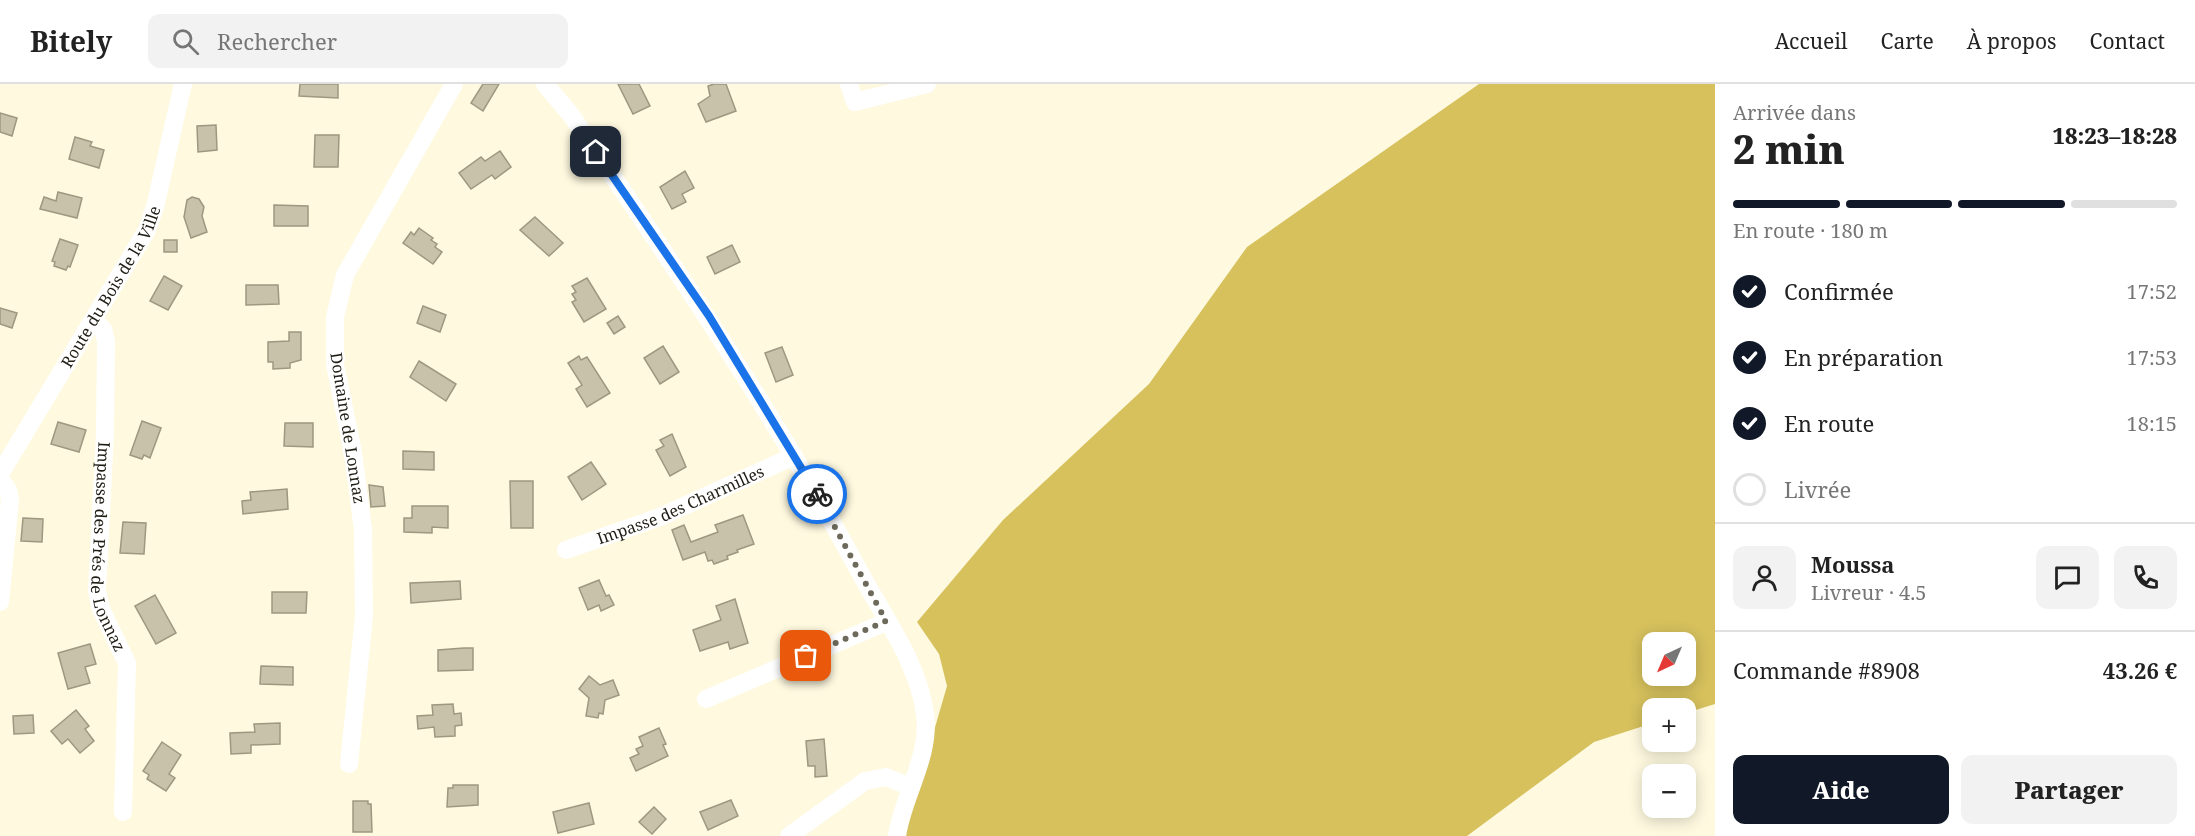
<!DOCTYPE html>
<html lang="fr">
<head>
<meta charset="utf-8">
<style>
  :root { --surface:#fff; --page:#f2f2f2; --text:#222; --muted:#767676; --line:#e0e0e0; --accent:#111827 }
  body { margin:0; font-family:"Noto Serif",serif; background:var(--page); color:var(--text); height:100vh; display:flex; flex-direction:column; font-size:22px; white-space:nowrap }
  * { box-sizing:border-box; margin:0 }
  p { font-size:20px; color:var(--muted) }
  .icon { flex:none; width:33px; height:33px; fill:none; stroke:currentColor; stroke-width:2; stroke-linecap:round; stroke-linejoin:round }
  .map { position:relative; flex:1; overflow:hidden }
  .sheet { display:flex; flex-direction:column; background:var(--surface); width:480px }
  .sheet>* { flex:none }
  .needle { width:39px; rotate:224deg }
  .fabs { position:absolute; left:1642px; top:548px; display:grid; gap:12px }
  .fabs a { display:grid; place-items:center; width:54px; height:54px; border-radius:12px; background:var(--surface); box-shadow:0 3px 15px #0003; font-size:30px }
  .pin { position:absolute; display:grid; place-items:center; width:51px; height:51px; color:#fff; margin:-26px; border-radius:12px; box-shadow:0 3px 9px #0006 }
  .courier { position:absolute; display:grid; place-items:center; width:60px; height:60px; margin:-30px; border:4px solid #1a73e8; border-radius:50%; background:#fff; color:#222; box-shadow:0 2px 8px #0007 }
  .headline em { font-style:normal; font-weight:800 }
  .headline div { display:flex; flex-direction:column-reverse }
  .headline { display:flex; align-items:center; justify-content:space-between; height:102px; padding:0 18px }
  h1 { font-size:39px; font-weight:800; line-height:45px }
  .bar { display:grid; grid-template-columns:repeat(4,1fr); gap:9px 6px; align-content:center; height:72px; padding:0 18px }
  .bar i { height:8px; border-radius:4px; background:var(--line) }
  .bar .selected { background:var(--accent) }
  .bar p { grid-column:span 4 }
  .line { display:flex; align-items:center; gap:15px; padding:0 18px; border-top:2px solid var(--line) }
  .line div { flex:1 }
  .round { display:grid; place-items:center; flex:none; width:63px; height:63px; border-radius:12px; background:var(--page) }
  ol { padding:0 18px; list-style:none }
  li { display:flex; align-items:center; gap:18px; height:66px }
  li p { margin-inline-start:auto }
  li .icon { padding:6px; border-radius:50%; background:var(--accent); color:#fff; stroke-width:4 }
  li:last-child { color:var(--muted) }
  li i { width:33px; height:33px; border:3px solid var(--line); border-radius:50% }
  .cta { display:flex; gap:12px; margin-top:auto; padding:12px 18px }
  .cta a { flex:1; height:69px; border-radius:12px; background:var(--accent); color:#fff; font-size:24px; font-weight:800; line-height:69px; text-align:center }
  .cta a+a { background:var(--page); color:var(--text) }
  header { display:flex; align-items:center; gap:36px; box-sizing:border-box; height:84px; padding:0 30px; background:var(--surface); border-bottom:2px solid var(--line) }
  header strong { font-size:28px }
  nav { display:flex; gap:33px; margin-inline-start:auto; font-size:21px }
  .search { width:420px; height:54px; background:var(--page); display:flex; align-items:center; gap:15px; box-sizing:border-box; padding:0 21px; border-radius:12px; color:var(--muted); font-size:22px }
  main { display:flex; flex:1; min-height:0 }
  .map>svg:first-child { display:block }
</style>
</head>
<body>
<header>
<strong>Bitely</strong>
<div class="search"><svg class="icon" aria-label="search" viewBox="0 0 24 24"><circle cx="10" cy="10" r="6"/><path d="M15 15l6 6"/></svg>Rechercher</div>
<nav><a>Accueil</a><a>Carte</a><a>À propos</a><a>Contact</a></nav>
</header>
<main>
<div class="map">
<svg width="1715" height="752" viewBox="0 0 1715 752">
  <rect width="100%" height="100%" fill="#fef9df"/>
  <path fill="#d6c15d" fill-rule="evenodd" d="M1479,0H1715V620L1686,629V624H1653V639L1594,658L1467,752H900L910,730L947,602L939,570L917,538L1003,436L1149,300L1247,163ZM1653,558H1686V591H1653Z"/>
  <g fill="#c7c2a9" stroke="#9d9880" stroke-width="1.5">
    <polygon points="300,0 338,0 338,14 299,12"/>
    <polygon points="483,0 499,0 483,27 471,19"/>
    <polygon points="618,0 639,0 650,22 633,30"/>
    <polygon points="714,0 726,0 736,27 706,38 698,20 710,12 708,2"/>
    <polygon points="0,29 17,34 12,52 0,48"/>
    <polygon points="216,41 217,66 198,68 197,42"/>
    <polygon points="315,51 339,51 338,83 314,83"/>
    <polygon points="75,53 92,58 90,62 104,66 99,84 69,75"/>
    <polygon points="500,67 511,83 495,95 492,91 471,105 459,89 481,73 485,77"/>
    <polygon points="685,87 694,104 682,110 686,118 672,125 660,103"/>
    <polygon points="58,108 82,114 77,134 40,125 44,113 56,117"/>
    <polygon points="192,113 199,115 204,123 202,132 207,148 191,154 184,133 187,116"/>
    <polygon points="274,121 308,122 308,142 274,142"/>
    <polygon points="535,133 563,159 549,172 520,146"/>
    <polygon points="419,144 433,154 431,156 437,160 435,163 442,168 433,180 403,159 411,148 414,151"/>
    <polygon points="60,155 78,161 70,183 68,182 66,186 54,182 55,178 52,177"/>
    <rect x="164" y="156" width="13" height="12"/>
    <polygon points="732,161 740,178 715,190 707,173"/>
    <polygon points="164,192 182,202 168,226 150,217"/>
    <polygon points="587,194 606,225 584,238 572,218 576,216 572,210 576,208 572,202"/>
    <polygon points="246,201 278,201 279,220 246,221"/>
    <polygon points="423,222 446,231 440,248 417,239"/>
    <polygon points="0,224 17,229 12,244 0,240"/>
    <polygon points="618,232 625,243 614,250 607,239"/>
    <polygon points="289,248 301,248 301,276 290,279 290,284 273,285 273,278 268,278 268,258 289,257"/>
    <polygon points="663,262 679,288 660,300 644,274"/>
    <polygon points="782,263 793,291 776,298 765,269"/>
    <polygon points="579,272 581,276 587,273 610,309 587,323 576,305 582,301 568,279"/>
    <polygon points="419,277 456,300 446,317 410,293"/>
    <polygon points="142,337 161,344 150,374 144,371 142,375 130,371"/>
    <polygon points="58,338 86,346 79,368 51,360"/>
    <polygon points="285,339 313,339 313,363 284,362"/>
    <polygon points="672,350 686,383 670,392 656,366 664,362 660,356"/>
    <polygon points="403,367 434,368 434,386 403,385"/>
    <polygon points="591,378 606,400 582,416 568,393"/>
    <polygon points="510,397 533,397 533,444 511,444"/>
    <polygon points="369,401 383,403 385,422 371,423"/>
    <polygon points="287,405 288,425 243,430 242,417 251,416 250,408"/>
    <polygon points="412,422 448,422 448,444 432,443 432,449 404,448 404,434 412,434"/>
    <polygon points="743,431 754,460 737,466 738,468 727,472 728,475 714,480 712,476 708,477 705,468 683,476 672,446 684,441 691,458 718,448 715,441"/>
    <polygon points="23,434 43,435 42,458 21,457"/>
    <polygon points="123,438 146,439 144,470 120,469"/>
    <polygon points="599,496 606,512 609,511 614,521 601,527 599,521 588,526 579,504"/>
    <polygon points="460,497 461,515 411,519 410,499"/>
    <polygon points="272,508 307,508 306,529 272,529"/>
    <polygon points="155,511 176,549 156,560 135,522"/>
    <polygon points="735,515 748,559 730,565 728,558 700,567 693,546 721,536 716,522"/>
    <polygon points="90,560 96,580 85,583 90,599 68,605 58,569"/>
    <polygon points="464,564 473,564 473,586 438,587 438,566"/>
    <polygon points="261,582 293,583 293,601 260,600"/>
    <polygon points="589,592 600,601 613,596 619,611 605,616 603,630 599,629 598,634 586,632 589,614 579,605"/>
    <polygon points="453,620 454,630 461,629 462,641 455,642 455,652 435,653 434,643 418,645 417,632 433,631 432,621"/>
    <polygon points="76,626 89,642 85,645 94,657 80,669 68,655 62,660 51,647"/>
    <polygon points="33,631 34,649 14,650 13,632"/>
    <polygon points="280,639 280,660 251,661 251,669 231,670 230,649 255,648 254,640"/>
    <polygon points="659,644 666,660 663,661 668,672 636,687 630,674 639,670 636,665 643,662 639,653"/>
    <polygon points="824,655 827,692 815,693 815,682 808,682 806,657"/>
    <polygon points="162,658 181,671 169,690 175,694 166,707 147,695 149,691 143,687"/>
    <polygon points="453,701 478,701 478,721 447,723 448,704 453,704"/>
    <polygon points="731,716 738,732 708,746 700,728"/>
    <polygon points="353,717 368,717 368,720 371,720 372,748 353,748"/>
    <polygon points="589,719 594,740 558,749 553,728"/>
    <polygon points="654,723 666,735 652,750 639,738"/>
  </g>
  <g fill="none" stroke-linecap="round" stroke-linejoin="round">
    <g stroke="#fff" stroke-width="18">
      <path d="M545,0L571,31C675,182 776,333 863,494C886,536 919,581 925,630C931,672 903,711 897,752"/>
      <polyline points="849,0 855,18 927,0"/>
      <path id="s1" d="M94,237L103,245L106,257L105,349L97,507L101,525L127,579L123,728"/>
      <path id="s2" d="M0,390L147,146L155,123L183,0"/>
      <polyline points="0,395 8,406 10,416 0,518"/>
      <path id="s3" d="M566,466L660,433L794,372"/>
      <polyline points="706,615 886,538"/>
      <polyline points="349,680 364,532 363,446 353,368 335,281 335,233 345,191 454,0"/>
      <polyline points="789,752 865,697 886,693 911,703"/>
    </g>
  </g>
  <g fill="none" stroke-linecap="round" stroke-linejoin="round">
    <polyline stroke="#6d6a5b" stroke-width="6" stroke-dasharray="0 10.8" points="806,572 886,537 817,410"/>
    <polyline stroke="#1a73e8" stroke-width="8" points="596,68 709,232 817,410"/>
  </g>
  <g text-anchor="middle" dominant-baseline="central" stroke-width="5" stroke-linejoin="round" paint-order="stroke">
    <g font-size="16" fill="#1f1d14" stroke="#fff">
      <text stroke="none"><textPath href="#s2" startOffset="218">Route du Bois de la Ville</textPath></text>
      <text transform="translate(348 344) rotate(81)">Domaine de Lonnaz</text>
      <text stroke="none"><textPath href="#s3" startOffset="123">Impasse des Charmilles</textPath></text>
      <text stroke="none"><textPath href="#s1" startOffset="232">Impasse des Prés de Lonnaz</textPath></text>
    </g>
  </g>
</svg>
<div class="fabs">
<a><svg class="needle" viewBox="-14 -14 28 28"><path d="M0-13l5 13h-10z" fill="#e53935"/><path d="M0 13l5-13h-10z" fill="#767676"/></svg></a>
<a>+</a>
<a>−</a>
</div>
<div class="pin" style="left:806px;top:572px;background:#ea580c"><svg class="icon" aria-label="bag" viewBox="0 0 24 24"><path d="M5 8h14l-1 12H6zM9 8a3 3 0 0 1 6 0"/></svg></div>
<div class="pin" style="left:596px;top:68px;background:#1f2937"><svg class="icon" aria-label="home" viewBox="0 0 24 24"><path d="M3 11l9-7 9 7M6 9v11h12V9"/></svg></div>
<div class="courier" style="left:817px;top:410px"><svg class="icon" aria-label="bike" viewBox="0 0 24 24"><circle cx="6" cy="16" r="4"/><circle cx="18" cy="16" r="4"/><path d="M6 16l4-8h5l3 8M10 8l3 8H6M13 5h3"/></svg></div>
</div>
<section class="sheet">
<div class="headline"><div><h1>2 min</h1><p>Arrivée dans</p></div><em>18:23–18:28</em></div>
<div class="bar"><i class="selected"></i><i class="selected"></i><i class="selected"></i><i></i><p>En route · 180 m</p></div>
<ol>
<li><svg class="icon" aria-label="check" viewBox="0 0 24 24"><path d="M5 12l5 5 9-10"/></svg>Confirmée<p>17:52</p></li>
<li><svg class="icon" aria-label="check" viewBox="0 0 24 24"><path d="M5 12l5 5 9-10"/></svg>En préparation<p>17:53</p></li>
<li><svg class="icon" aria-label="check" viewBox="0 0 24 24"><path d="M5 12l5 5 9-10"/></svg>En route<p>18:15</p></li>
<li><i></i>Livrée</li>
</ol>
<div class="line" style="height:108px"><a class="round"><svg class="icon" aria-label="person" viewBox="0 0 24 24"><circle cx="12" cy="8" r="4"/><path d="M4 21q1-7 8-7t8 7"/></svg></a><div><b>Moussa</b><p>Livreur · 4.5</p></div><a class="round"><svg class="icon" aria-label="chat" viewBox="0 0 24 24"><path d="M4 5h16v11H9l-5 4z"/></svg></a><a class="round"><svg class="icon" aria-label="phone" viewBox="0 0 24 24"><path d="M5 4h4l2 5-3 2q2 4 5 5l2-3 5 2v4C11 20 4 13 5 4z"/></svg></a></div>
<div class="line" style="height:78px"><div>Commande #8908</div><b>43.26 €</b></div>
<div class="cta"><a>Aide</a><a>Partager</a></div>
</section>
</main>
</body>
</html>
